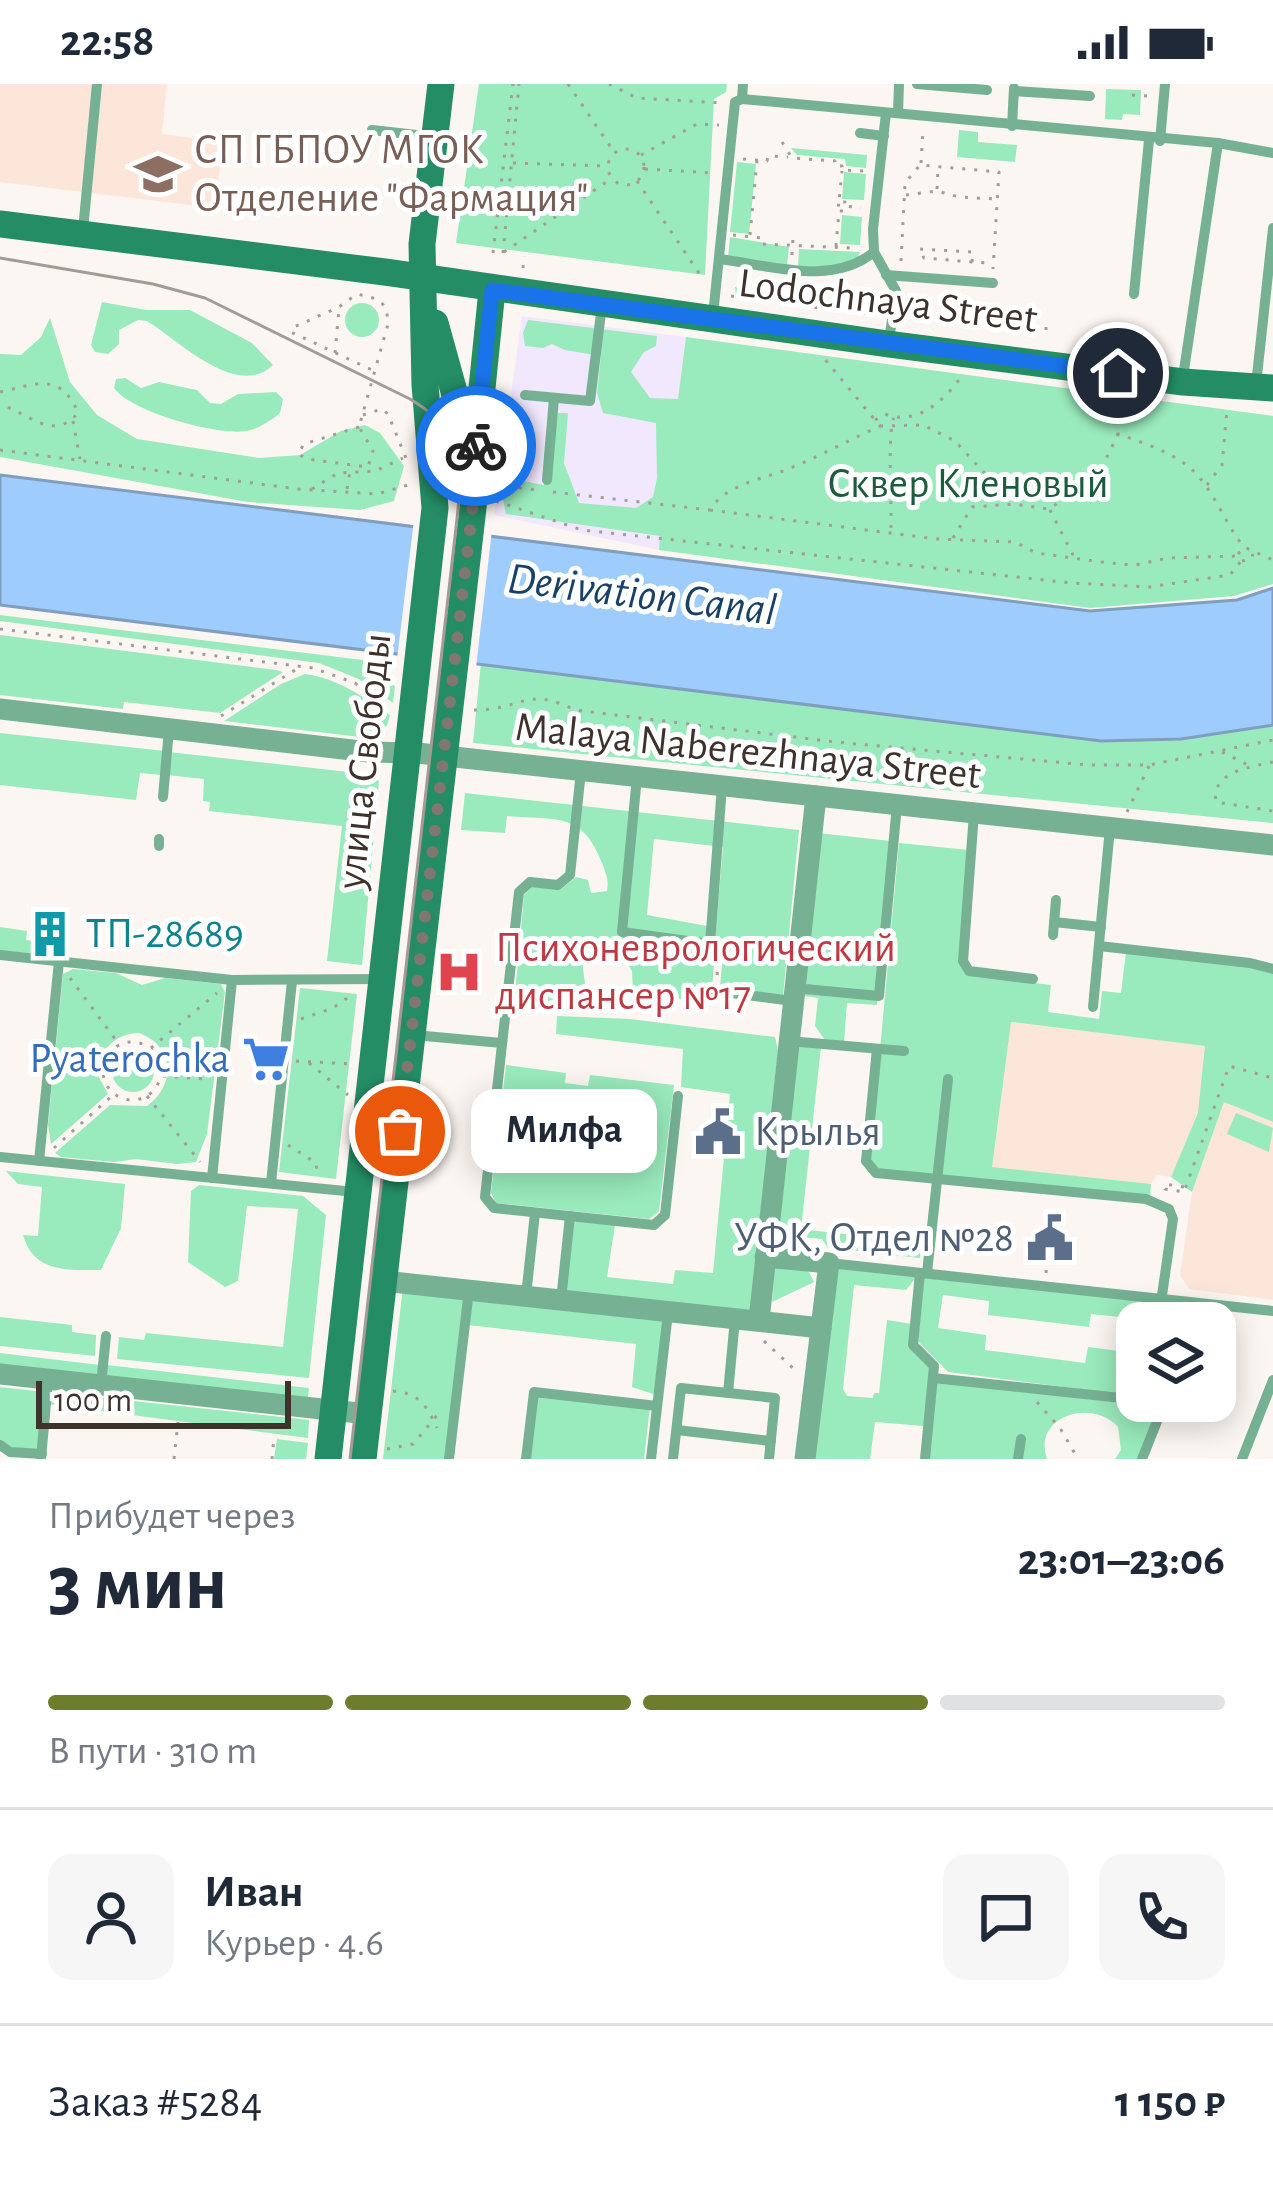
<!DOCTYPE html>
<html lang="ru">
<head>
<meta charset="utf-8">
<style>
  :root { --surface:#fff; --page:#f6f6f7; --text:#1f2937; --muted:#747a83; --line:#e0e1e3; --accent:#6c7d2b }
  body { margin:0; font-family:"Alegreya Sans",sans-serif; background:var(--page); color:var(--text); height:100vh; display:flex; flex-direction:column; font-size:45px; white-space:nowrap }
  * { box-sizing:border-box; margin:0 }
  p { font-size:39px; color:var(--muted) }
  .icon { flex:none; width:66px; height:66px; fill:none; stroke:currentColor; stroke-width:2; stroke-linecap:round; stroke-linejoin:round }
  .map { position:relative; height:1375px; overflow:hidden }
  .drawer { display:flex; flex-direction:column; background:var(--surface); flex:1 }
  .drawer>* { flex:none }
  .tools { position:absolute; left:1116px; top:1218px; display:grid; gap:24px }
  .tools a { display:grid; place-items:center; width:120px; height:120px; border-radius:24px; background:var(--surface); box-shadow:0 6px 30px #0003; font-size:60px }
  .scale { position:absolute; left:36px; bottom:30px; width:255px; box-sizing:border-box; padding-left:12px; border:6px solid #3e332c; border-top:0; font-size:33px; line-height:42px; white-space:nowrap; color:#3e332c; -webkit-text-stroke:9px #fff; paint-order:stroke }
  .pin { position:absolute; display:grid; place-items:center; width:102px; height:102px; color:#fff; margin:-51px; border:6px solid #fff; border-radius:50%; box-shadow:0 3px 12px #0007 }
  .courier { position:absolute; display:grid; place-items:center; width:120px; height:120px; margin:-60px; border:9px solid #1a73e8; border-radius:50%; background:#fff; color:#222; box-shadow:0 3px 15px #0007 }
  .bubble { position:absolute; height:84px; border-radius:24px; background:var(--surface); box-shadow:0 6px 30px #0003; font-size:39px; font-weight:700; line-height:84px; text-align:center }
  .summary em { font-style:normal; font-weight:700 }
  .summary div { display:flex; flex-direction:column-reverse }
  .summary { display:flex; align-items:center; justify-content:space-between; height:204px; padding:0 48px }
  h1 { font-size:78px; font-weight:700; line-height:90px }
  .bar { display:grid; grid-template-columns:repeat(4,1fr); gap:18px 12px; align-content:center; height:144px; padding:0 48px }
  .bar i { height:15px; border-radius:9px; background:var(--line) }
  .bar .current { background:var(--accent) }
  .bar p { grid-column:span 4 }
  .line { display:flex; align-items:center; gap:30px; padding:0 48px; border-top:3px solid var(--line) }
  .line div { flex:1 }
  .round { display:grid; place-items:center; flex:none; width:126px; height:126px; border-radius:24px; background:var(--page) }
  .status { display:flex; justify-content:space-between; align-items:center; height:84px; padding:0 60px; background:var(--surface); direction:ltr }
  .status svg { height:33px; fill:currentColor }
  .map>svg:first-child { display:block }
</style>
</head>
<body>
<div class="status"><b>22:58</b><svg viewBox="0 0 49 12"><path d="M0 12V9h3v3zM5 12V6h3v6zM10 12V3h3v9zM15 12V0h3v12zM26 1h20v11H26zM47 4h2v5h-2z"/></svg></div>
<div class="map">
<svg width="1273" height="1375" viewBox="0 0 1273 1375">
  <rect width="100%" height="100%" fill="#fcf6f2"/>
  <polygon fill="#f2e8fe" points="522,232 686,253 659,466 494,431"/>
  <g fill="#fce6d9">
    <polygon points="0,0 167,0 162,50 223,58 215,124 0,98"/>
    <polygon points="1010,938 1206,962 1199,1029 1171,1093 1157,1091 1151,1100 991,1083"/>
    <polygon points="1224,1018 1273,1038 1273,1216 1189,1205 1180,1191 1192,1108"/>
  </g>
  <g fill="#99eabc">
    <polygon points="479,0 727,0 726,8 714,15 705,191 456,159"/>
    <polygon points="1106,5 1141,6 1140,31 1123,30 1122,36 1105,35"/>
    <polygon points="959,46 978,48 978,58 1017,61 1015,78 957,73"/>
    <polygon points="791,64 867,71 866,84 846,82 845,75 797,71"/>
    <polygon points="737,78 756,80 749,150 730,148"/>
    <polygon points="844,88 866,90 864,116 842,115"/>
    <polygon points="842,131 862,133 860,161 840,160"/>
    <polygon points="730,153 789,163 787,181 728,173"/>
    <polygon points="799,165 860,168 857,175 830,183 798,182"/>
    <polygon points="735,203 830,215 831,221 736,211"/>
    <path d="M102,218L146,226H190L252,259L273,281C237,316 178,256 147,237L138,236L119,246V260L108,270L95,268L91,261Z"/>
    <circle cx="362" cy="236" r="17"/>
    <polygon points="50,234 70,298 97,331 137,355 259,374 300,371 341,347 365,341 380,349 404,382 394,417 360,426 248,418 0,373 0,270 21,271 41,253"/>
    <polygon points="528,236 657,252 656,262 644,268 631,288 650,314 678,315 686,253 1273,332 1273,500 1234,512 1090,524 659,466 660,452 506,430 502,411 509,385 522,379 523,397 544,401 558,329 568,329 564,379 579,419 636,424 653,413 657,394 656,339 603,329 597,309 601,272 565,266 552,260 543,264 525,262 523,249"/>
    <path d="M125,294L141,304L159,298L187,304L197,306L210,319L221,320L238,310L276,308L283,315L280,329C270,337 260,344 247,347C218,352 131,328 114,304L116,295Z"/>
    <polygon points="0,531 395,580 387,591 395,603 393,619 359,595 319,579 0,537"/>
    <polygon points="0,551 276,586 283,588 220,629 124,618 123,625 0,611"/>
    <polygon points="481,578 1101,657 1182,655 1273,641 1273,739 473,659"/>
    <path d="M305,590C340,595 361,612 390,631L387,642L369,648V654L224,637L281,600Z"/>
    <polygon points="0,649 165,667 162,691 140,689 136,716 0,701"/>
    <polygon points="169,668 367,690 379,697 362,881 327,877 342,742 209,727 210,718 203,717 204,695 167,691"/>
    <path d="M465,709L799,746L783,912L720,904L724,859L715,857L723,763L654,755L647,831L707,842L705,863L715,865L711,919L633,909L632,887L619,866L589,860L581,866L586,910L560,909L554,922L514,921L524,811L532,803L561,805L576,793L588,796L591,809L607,807C609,795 606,790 602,779C582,727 556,737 507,732L505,749L461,746Z"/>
    <polygon points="818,749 891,757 877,921 847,919 844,958 825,956 815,942 818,914 798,911"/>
    <polygon points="899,759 969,766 968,891 1051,901 1048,928 1099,935 1102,907 1121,909 1126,868 1249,882 1273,890 1273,1038 1224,1018 1192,1108 1171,1093 1198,1029 1205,962 1011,938 992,1083 1151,1100 1150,1113 878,1086 870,1075"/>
    <polygon points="0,843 27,847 26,856 68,861 67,875 0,868"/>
    <path d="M73,885L116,889L142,901L165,894L221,900L225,908L207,1050L196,1078L177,1080L136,1075L114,1078L61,1073L55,1069L110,1021L147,1022C176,1001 175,962 139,949C114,950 102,965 96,988L108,1010L51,1060L48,1041L63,890Z"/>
    <polygon points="300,904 357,910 336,1095 279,1088"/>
    <polygon points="557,932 630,935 775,953 778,966 750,1231 565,1211 572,1137 615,1141 607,1193 673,1200 675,1186 713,1189 730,1010 681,1003 683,965 556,950"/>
    <polygon points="791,960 821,963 801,1145 921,1159 920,1174 828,1164 822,1155 772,1150"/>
    <circle cx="133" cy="987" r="21"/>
    <polygon points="506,981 566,989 565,999 588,1002 590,991 674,1001 659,1127 649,1135 496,1119 491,1109"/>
    <polygon points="1236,1029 1273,1044 1269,1068 1227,1050"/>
    <path d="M6,1087L125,1100L121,1144L101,1186C67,1186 34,1189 23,1151L38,1152L42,1103L18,1100Z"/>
    <polygon points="199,1101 303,1112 326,1131 309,1294 117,1275 119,1253 144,1256 146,1249 283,1263 298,1125 247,1122 238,1197 225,1203 188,1178 191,1107"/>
    <polygon points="775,1181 808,1186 814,1198 772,1218"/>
    <polygon points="832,1184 916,1193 906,1206 854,1201 843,1305 847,1312 873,1314 874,1309 879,1309 887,1236 912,1240 910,1262 930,1284 924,1342 875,1338 870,1375 810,1375"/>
    <polygon points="924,1193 1141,1215 1139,1235 1091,1230 1089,1243 988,1231 989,1217 943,1211 938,1244 986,1251 985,1266 1085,1279 1088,1263 1135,1269 1133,1312 948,1288 918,1257"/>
    <polygon points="403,1203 465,1210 445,1375 383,1375"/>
    <polygon points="471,1210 664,1230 656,1311 632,1303 636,1260 468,1241"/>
    <polygon points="0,1233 72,1241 72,1248 96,1251 95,1272 0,1262"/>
    <polygon points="0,1269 100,1281 99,1298 0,1288"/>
    <polygon points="107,1281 309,1304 307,1321 105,1299"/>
    <path d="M936,1297L1138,1321L1146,1324L1153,1336L1138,1375H1115L1121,1366L1118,1343C1092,1314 1032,1332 1047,1375H928Z"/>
    <polygon points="0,1303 45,1308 42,1370 0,1361"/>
    <polygon points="50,1308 309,1336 308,1354 48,1320"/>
    <polygon points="537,1310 650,1323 644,1375 528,1375"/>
    <polygon points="277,1355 308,1359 306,1375 274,1375"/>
  </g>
  <polygon fill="#9dccfd" stroke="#809ebe" stroke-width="3" points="0,391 1090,527 1237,516 1273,504 1273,641 1181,655 1101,657 0,521"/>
  <polygon fill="#fcf6f2" points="414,436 492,446 476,584 397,575"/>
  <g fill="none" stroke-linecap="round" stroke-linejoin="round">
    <g stroke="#a59c97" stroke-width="3" stroke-dasharray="3 9" stroke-linecap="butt">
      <polyline points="568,0 614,68"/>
      <polyline points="609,0 637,14 723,19"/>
      <polyline points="1132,11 1148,12"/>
      <polyline points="782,58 792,74 835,77 835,82 842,82 842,86 865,87"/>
      <circle cx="626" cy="83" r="18"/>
      <polyline points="641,71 697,40 719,41"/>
      <polyline points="743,75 767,77 768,72 788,73"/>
      <polyline points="513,79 605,82"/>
      <polyline points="921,79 923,46"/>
      <polyline points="645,85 714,89"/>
      <polyline points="637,97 703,195"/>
      <polyline points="937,105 938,84"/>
      <polyline points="906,111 937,107 959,113 996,115"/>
      <polyline points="837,121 861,124"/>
      <polyline points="733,151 762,154 762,160 851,164"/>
      <polyline points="750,151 757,76"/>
      <polyline points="836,162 839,127 844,127 845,118 839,118 842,87"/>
      <polyline points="504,168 612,94"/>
      <polyline points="493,169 513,0"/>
      <polyline points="503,169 519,0"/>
      <polyline points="792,171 793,154"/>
      <polyline points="901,177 905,99 920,81 999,88 993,185"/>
      <path d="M972,178L973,168L919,165L924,174C947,176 969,178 992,179"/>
      <polyline points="523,184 524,172"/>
      <polyline points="731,212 834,226 836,213"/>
      <polyline points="851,227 866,229 868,217"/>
      <polyline points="991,235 992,213"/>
      <polyline points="1046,243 1046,255"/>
      <polyline points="335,269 339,225"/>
      <path d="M0,308C33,301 61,286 78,329C52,359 29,328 0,321"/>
      <path d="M1108,314L1118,350C1141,358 1169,367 1189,383C1213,403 1224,439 1244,463"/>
      <polyline points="363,331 382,325 388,330 408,379"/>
      <path d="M875,336L885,330C916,342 943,318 961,293"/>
      <polyline points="73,337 80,375"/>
      <polyline points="880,342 923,341 955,357 1012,419"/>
      <path d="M359,343L304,360L298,370L307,375L368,383L373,367L359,343L388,240C387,216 379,215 357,210L339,223L294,243L291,248L374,287"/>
      <polyline points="0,366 298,405 377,410 408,401"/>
      <polyline points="495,401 538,406"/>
      <polyline points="1207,401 1222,381 1227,326"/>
      <polyline points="312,405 338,389 375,387 403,374"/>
      <polyline points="347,405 351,381"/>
      <path d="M553,408L710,426C726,399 766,395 793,383C822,371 851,355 880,342L823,273"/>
      <polyline points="496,417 582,446 1072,499 1149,503 1230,491 1241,477"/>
      <polyline points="710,426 937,455 1015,458 1036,469 1109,479 1135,481 1168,474 1238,472"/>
      <polyline points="1050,426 1075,475"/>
      <path d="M891,444C892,423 887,346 894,334"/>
      <polyline points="953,454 972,423 1013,420 1049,425 1086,400 1106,375 1118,350"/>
      <polyline points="1238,470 1244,463 1273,476"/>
      <polyline points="1242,477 1251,475 1253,470"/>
      <polyline points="0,545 313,584 355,599 391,627"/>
      <path d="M474,626C521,627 525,601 575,626L835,658L1088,681H1149L1273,656"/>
      <polyline points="221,632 300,583"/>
      <polyline points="1222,668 1250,682"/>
      <path d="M1273,678C1249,683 1211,688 1216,718L1273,727"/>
      <polyline points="831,692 835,660"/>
      <polyline points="1127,728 1149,682"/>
      <polyline points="717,891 719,871"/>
      <polyline points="70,894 118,959"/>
      <polyline points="301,935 333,924 350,912"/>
      <circle cx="132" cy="987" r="29"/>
      <polyline points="151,964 217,909"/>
      <polyline points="296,977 352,980"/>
      <polyline points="309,979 348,1011"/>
      <polyline points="63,980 101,984"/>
      <polyline points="163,992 207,995"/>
      <polyline points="147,1012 200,1078"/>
      <polyline points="288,1061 316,1079 317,1090"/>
      <polyline points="54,1064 114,1010"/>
      <polyline points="1184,1103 1165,1100 1165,1105 1184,1108 1229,982 1273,994"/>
      <polyline points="1046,1189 1049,1157"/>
      <polyline points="764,1257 796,1287"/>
      <path d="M393,1307C419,1309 427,1322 437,1344"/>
      <polyline points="1037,1318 1060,1344 1078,1375"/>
      <polyline points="387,1365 413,1360 440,1328"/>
      <polyline points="174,1375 178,1338"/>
      <polyline points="272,1375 274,1353"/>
    </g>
    <g stroke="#76b194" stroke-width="10">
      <polyline points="917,0 987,6"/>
      <polyline points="1014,7 1090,12"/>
      <polyline points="742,15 1218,59 1273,69"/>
      <polyline points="886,29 873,145 874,168 896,207 889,257"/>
      <polyline points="898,29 899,0"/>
      <polyline points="1012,42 1014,4"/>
      <polyline points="372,46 434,53"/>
      <polyline points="860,49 884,52"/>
      <polyline points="1160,57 1165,0"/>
      <polyline points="83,146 97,0"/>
      <path d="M719,175C769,181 832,203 874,168"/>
      <polyline points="886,191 993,199"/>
      <polyline points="1134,210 1149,56"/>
      <polyline points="713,231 735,18 742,15 743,0"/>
      <polyline points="1183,293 1218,59"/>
      <polyline points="1256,301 1273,144"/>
      <polyline points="525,311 590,317 602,221"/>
      <polyline points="547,396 554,314"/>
      <polyline points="581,687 570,791 558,801 530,798 519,808 485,1113 494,1124 654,1141 665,1131 678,1012"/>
      <polyline points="637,693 622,848 710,860 722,702"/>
      <polyline points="163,713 169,645"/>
      <polyline points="974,729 963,877 969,887 1033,895"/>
      <polyline points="159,762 159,755"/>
      <polyline points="1054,838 1101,843"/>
      <polyline points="1053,851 1056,816"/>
      <polyline points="1099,862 1250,879 1273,885"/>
      <polyline points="0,871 232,896 380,895"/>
      <polyline points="794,904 879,912 897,721"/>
      <polyline points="715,907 793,917"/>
      <polyline points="1093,923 1110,744"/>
      <polyline points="414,951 502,959"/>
      <polyline points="789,957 904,967"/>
      <polyline points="877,965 866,1077 876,1089 1146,1115 1169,1125 1173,1135 1158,1239"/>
      <polyline points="0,1073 355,1108"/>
      <polyline points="39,1077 59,877"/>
      <polyline points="212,1094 232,896"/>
      <polyline points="271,1099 292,897"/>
      <polyline points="829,1179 1273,1227"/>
      <polyline points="920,1189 913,1261 934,1282 925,1375"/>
      <polyline points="927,1189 948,995"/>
      <polyline points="526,1212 535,1129"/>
      <polyline points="561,1216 570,1132"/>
      <polyline points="933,1294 1149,1317"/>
      <polyline points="101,1301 106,1252"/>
      <polyline points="728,1309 735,1235"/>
      <polyline points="677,1346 771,1357"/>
      <polyline points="0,1361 10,1368 42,1370"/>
      <polyline points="41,1375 48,1296"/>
      <polyline points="449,1375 469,1206"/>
      <polyline points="526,1375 534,1308 657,1322"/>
      <polyline points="651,1375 668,1229"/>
      <polyline points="673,1375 681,1304 775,1314 769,1375"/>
      <polyline points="1018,1375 1021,1355"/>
      <polyline points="1142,1375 1158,1335 1148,1319"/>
      <polyline points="1242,1375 1273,1296"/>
    </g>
    <g stroke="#76b194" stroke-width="21">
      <polyline points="0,625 369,668 417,669 1273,761"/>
      <polyline points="765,1173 829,1179 805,1375"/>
      <polyline points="383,1197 821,1244"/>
      <polyline points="759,1236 816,712"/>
      <polyline points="0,1290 368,1330"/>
    </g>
    <g stroke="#248d65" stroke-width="27">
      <polyline points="0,140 385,188 888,260 1183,298 1273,304"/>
      <polyline points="476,363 492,206"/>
      <polyline points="328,1375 435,424 425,301 422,160 441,0"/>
      <polyline points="363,1375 474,415 463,340 435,239"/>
    </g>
    <path stroke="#a39b95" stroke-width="3" d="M0,174L153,200L205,214L410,315C460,345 462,371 458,426L350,1375"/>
  </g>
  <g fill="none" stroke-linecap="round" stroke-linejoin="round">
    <polyline stroke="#807771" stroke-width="12" stroke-dasharray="0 21.6" points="400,1047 472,428 476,362"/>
    <polyline stroke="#1a73e8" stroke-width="15" points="476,362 492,206 1118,289"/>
  </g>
  <defs>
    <symbol id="university-bare" viewBox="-9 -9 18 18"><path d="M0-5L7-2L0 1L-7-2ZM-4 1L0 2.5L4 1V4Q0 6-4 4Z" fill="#8d6e63" stroke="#fff" stroke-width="2.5" paint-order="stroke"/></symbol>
    <symbol id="building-bare" viewBox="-9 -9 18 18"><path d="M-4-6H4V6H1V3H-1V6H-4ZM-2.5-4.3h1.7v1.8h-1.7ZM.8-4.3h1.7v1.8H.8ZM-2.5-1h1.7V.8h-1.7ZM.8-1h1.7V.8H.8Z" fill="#0f9aa8" stroke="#fff" stroke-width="2.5" paint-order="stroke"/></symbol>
    <symbol id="hospital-bare" viewBox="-9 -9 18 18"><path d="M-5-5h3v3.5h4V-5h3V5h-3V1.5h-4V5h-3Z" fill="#e0444e" stroke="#fff" stroke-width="2.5" paint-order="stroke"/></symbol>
    <symbol id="supermarket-bare" viewBox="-9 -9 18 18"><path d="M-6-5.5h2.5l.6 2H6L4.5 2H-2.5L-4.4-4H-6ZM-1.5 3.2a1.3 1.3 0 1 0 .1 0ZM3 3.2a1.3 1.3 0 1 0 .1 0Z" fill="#3f7fe0" stroke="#fff" stroke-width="2.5" paint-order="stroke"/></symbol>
    <symbol id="civic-bare" viewBox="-9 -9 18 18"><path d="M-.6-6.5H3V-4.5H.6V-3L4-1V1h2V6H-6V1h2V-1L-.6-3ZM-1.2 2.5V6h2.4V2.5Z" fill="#5c6f8a" stroke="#fff" stroke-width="2.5" paint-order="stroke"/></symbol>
  </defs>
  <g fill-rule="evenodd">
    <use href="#university-bare" x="125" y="57" width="66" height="66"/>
    <use href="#building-bare" x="17" y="817" width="66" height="66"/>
    <use href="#hospital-bare" x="426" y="855" width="66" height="66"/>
    <use href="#supermarket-bare" x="233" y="942" width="66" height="66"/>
    <use href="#civic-bare" x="685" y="1015" width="66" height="66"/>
    <use href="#civic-bare" x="1017" y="1121" width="66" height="66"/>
  </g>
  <g text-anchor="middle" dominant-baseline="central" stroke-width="10" stroke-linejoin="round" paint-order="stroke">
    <g font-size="42" fill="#785e54" stroke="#fff" text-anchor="start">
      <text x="194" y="66">СП ГБПОУ МГОК<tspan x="194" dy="48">Отделение "Фармация"</tspan></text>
    </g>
    <g font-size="42" fill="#3e332c" stroke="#fff">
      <text transform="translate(888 217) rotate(7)">Lodochnaya Street</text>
      <text transform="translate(748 667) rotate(6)">Malaya Naberezhnaya Street</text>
      <text transform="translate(364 677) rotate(-84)">улица Свободы</text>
    </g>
    <g font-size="42" fill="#1c5b3d" stroke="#fff">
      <text x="968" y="400">Сквер Кленовый</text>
    </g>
    <g font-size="42" fill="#0d838f" stroke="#fff" text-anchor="start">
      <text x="86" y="850">ТП-28689</text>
    </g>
    <g font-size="42" fill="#be3a42" stroke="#fff" text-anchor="start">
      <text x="495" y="864">Психоневрологический<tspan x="495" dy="48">диспансер №17</tspan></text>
    </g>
    <g font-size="42" fill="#366cbe" stroke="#fff" text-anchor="end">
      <text x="230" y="975">Pyaterochka</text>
    </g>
    <g font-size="42" fill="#4e5e75" stroke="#fff" text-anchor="start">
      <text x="754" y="1048">Крылья</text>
      <text x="1014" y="1154" text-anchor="end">УФК, Отдел №28</text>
    </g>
    <g font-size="45" font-style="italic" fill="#184168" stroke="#fff">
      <text transform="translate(642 511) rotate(7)">Derivation Canal</text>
    </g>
  </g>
</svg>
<div class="tools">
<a><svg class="icon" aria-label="layers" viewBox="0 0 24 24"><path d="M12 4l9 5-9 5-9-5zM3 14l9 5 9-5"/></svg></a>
</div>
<div class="scale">100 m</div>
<div class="pin" style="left:400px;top:1047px;background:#ea580c"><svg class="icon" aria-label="bag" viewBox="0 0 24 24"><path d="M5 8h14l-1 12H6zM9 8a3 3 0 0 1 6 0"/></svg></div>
<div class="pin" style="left:1118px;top:289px;background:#1f2937"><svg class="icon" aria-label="home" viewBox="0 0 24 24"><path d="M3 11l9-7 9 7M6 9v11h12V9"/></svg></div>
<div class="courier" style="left:476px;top:362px"><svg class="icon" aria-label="bike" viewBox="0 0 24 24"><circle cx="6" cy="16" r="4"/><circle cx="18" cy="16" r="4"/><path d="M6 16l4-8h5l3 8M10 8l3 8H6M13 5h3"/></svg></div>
<div class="bubble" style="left:471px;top:1005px;width:186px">Милфа</div>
</div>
<section class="drawer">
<div class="summary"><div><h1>3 мин</h1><p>Прибудет через</p></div><em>23:01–23:06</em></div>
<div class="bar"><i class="current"></i><i class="current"></i><i class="current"></i><i></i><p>В пути · 310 m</p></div>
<div class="line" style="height:216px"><a class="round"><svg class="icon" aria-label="person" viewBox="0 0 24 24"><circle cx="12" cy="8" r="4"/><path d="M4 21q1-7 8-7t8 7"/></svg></a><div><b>Иван</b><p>Курьер · 4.6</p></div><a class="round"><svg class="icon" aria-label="chat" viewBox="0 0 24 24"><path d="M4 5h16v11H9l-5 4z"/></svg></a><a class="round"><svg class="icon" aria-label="phone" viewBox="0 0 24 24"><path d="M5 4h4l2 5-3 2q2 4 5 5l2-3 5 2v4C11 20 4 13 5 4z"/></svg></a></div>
<div class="line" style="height:156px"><div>Заказ #5284</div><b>1 150 ₽</b></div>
</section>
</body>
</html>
